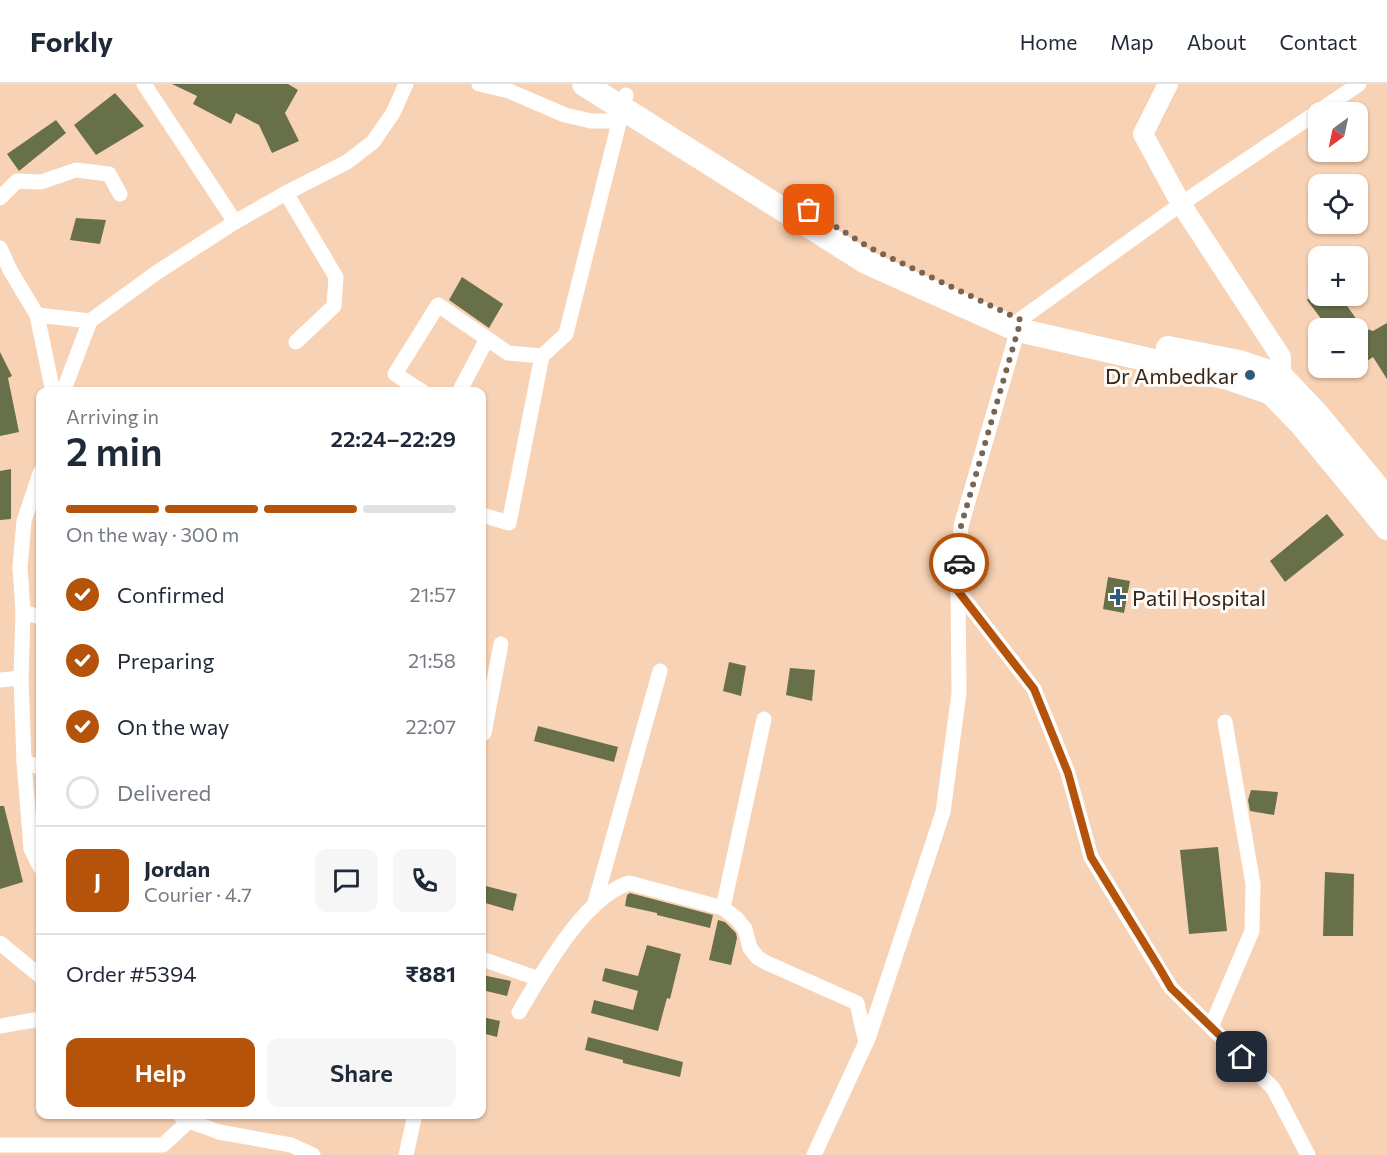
<!DOCTYPE html>
<html lang="en">
<head>
<meta charset="utf-8">
<style>
  :root { --surface:#fff; --page:#f6f6f7; --text:#1f2937; --muted:#747a83; --line:#e0e1e3; --accent:#b45309 }
  body { margin:0; font-family:Commissioner,sans-serif; background:var(--page); color:var(--text); height:100vh; display:flex; flex-direction:column; font-size:22px; white-space:nowrap }
  * { box-sizing:border-box; margin:0 }
  p { font-size:20px; color:var(--muted) }
  .icon { flex:none; width:33px; height:33px; fill:none; stroke:currentColor; stroke-width:2; stroke-linecap:round; stroke-linejoin:round }
  .map { position:relative; flex:1; overflow:hidden }
  .side { position:absolute; left:36px; top:303px; width:450px; height:732px; display:flex; flex-direction:column; background:var(--surface); border-radius:12px; box-shadow:0 2px 4px #0004 }
  .side>* { flex:none }
  .needle { width:39px; rotate:213deg }
  .fabs { position:absolute; left:1308px; top:18px; display:grid; gap:12px }
  .fabs a { display:grid; place-items:center; width:60px; height:60px; border-radius:12px; background:var(--surface); box-shadow:0 2px 4px #0004; font-size:30px }
  .pin { position:absolute; display:grid; place-items:center; width:51px; height:51px; color:#fff; margin:-26px; border-radius:12px; box-shadow:0 3px 9px #0006 }
  .courier { position:absolute; display:grid; place-items:center; width:60px; height:60px; margin:-30px; border:4px solid #b45309; border-radius:50%; background:#fff; color:#222; box-shadow:0 2px 8px #0007 }
  .headline em { font-style:normal; font-weight:600 }
  .headline div { display:flex; flex-direction:column-reverse }
  .headline { display:flex; align-items:center; justify-content:space-between; height:102px; padding:0 30px }
  h1 { font-size:39px; font-weight:600; line-height:45px }
  .bar { display:grid; grid-template-columns:repeat(4,1fr); gap:9px 6px; align-content:center; height:72px; padding:0 30px }
  .bar i { height:8px; border-radius:4px; background:var(--line) }
  .bar .active { background:var(--accent) }
  .bar p { grid-column:span 4 }
  .line { display:flex; align-items:center; gap:15px; padding:0 30px; border-top:2px solid var(--line) }
  .line div { flex:1 }
  .round { display:grid; place-items:center; flex:none; width:63px; height:63px; border-radius:12px; background:var(--page) }
  ol { padding:0 30px; list-style:none }
  li { display:flex; align-items:center; gap:18px; height:66px }
  li p { margin-inline-start:auto }
  li .icon { padding:6px; border-radius:50%; background:var(--accent); color:#fff; stroke-width:4 }
  li:last-child { color:var(--muted) }
  li i { width:33px; height:33px; border:3px solid var(--line); border-radius:50% }
  .action { display:flex; gap:12px; margin-top:auto; padding:12px 30px }
  .action a { flex:1; height:69px; border-radius:12px; background:var(--accent); color:#fff; font-size:24px; font-weight:600; line-height:69px; text-align:center }
  .action a+a { background:var(--page); color:var(--text) }
  header { display:flex; align-items:center; gap:36px; box-sizing:border-box; height:84px; padding:0 30px; background:var(--surface); border-bottom:2px solid var(--line) }
  header strong { font-size:28px }
  nav { display:flex; gap:33px; margin-inline-start:auto; font-size:21px }
  .map>svg:first-child { display:block }
</style>
</head>
<body>
<header>
<strong>Forkly</strong>
<nav><a>Home</a><a>Map</a><a>About</a><a>Contact</a></nav>
</header>
<div class="map">
<svg width="1387" height="1071" viewBox="0 0 1387 1071">
  <rect width="100%" height="100%" fill="#f8d2b4"/>
  <g fill="#677049">
    <polygon points="172,0 288,0 298,6 285,29 299,57 272,69 259,41 236,29 231,40 193,20 197,12"/>
    <polygon points="115,9 144,42 96,71 74,41"/>
    <polygon points="56,36 66,49 19,87 7,70"/>
    <polygon points="76,134 106,136 100,160 70,156"/>
    <polygon points="462,193 503,220 489,244 449,216"/>
    <polygon points="1312,212 1340,212 1362,243 1367,245 1373,247 1387,239 1387,295 1373,273 1358,283 1358,244 1328,244 1307,216"/>
    <polygon points="0,268 12,292 8,294 19,348 0,352"/>
    <polygon points="11,385 11,435 0,436 0,387"/>
    <polygon points="1327,430 1344,451 1285,498 1270,477"/>
    <polygon points="1108,493 1130,497 1124,529 1103,525"/>
    <polygon points="729,578 746,582 741,612 723,607"/>
    <polygon points="790,584 815,586 812,617 786,611"/>
    <polygon points="538,642 618,663 614,678 534,657"/>
    <polygon points="1251,706 1278,708 1274,731 1250,727 1248,716"/>
    <polygon points="0,722 4,722 23,798 0,805"/>
    <polygon points="1218,763 1227,847 1189,850 1180,766"/>
    <polygon points="1325,788 1354,790 1353,852 1323,852"/>
    <polygon points="482,801 517,810 513,827 482,818"/>
    <polygon points="630,809 713,831 710,844 657,831 657,829 625,822 627,811"/>
    <polygon points="718,836 725,838 736,849 737,854 731,881 709,876"/>
    <polygon points="647,861 681,870 670,915 667,914 658,947 591,929 594,916 633,926 638,907 602,897 605,884 638,892"/>
    <polygon points="482,891 511,897 507,912 482,906"/>
    <polygon points="482,933 500,937 497,953 482,949"/>
    <polygon points="588,953 683,978 680,993 623,979 623,976 585,966"/>
  </g>
  <g fill="none" stroke-linecap="round" stroke-linejoin="round">
    <g stroke="#fff" stroke-width="15">
      <polyline points="144,0 235,138"/>
      <polyline points="479,0 509,7 565,31 591,37 619,37"/>
      <polyline points="286,109 336,193 334,222 296,258"/>
      <polyline points="0,114 17,97 41,98 76,86 109,90 120,110"/>
      <polyline points="0,164 10,186 37,231"/>
      <polyline points="90,237 156,189 235,138 286,109 347,78 373,58 393,29 406,0"/>
      <polyline points="53,308 37,231 90,237 63,308"/>
      <polyline points="423,308 395,290 438,221 508,269 542,272"/>
      <polyline points="459,308 487,255"/>
      <polyline points="40,389 24,437 20,483 23,528 21,594 24,678 31,765 40,783"/>
      <polyline points="482,431 509,439 542,272 566,250 626,11"/>
      <polyline points="958,507 1034,605 1068,689 1091,773 1171,904 1273,1004 1308,1071"/>
      <polyline points="23,528 40,533"/>
      <polyline points="0,596 21,594"/>
      <polyline points="484,649 501,560"/>
      <polyline points="24,678 40,683"/>
      <polyline points="594,822 660,587"/>
      <polyline points="723,824 764,635"/>
      <polyline points="0,859 40,892"/>
      <polyline points="482,875 539,895"/>
      <path d="M519,928C543,888 583,814 629,799L723,824L737,835L745,845L750,864L758,874L767,879L857,919L866,959"/>
      <polyline points="0,942 40,935"/>
      <polyline points="1211,943 1252,847 1253,800 1225,638"/>
      <polyline points="179,1030 189,1037 219,1048 291,1061 313,1071"/>
      <polyline points="0,1061 163,1061 189,1037"/>
      <polyline points="406,1071 415,1030"/>
      <polyline points="814,1071 869,952 943,728 959,609 958,507 961,442 1021,235 1181,120 1359,0"/>
    </g>
    <polyline stroke="#fff" stroke-width="20" points="1168,0 1143,50 1181,120 1281,273 1281,292 1274,304"/>
    <g stroke="#fff" stroke-width="24">
      <polyline points="584,0 866,178 1018,246 1228,294 1271,309 1302,341 1387,444"/>
      <polyline points="1168,264 1239,278 1281,292 1318,331 1387,415"/>
    </g>
  </g>
  <g fill="none" stroke-linecap="round" stroke-linejoin="round">
    <polyline stroke="#7a6452" stroke-width="6" stroke-dasharray="0 10.8" points="809,126 870,164 1021,236 961,442 959,479"/>
    <polyline stroke="#b45309" stroke-width="8" points="959,479 958,507 1034,605 1068,689 1091,773 1160,885 1171,904 1242,973"/>
  </g>
  <g fill="#2c5b7a" stroke="#fefaf7" stroke-width="2">
    <circle cx="1250" cy="291" r="6"/>
    <path d="M1115 504h6v6h6v6h-6v6h-6v-6h-6v-6h6z"/>
  </g>
  <g text-anchor="middle" dominant-baseline="central" stroke-width="6" stroke-linejoin="round" paint-order="stroke">
    <g font-size="22" fill="#36281d" stroke="#fefaf7" text-anchor="end">
      <text x="1238" y="291">Dr Ambedkar</text>
      <text x="1132" y="513" text-anchor="start">Patil Hospital</text>
    </g>
  </g>
</svg>
<div class="fabs">
<a><svg class="needle" viewBox="-14 -14 28 28"><path d="M0-13l5 13h-10z" fill="#e53935"/><path d="M0 13l5-13h-10z" fill="#747a83"/></svg></a>
<a><svg class="icon" aria-label="locate" viewBox="0 0 24 24"><circle cx="12" cy="12" r="6"/><path d="M12 2v4M12 18v4M2 12h4M18 12h4"/></svg></a>
<a>+</a>
<a>−</a>
</div>
<div class="pin" style="left:809px;top:126px;background:#ea580c"><svg class="icon" aria-label="bag" viewBox="0 0 24 24"><path d="M5 8h14l-1 12H6zM9 8a3 3 0 0 1 6 0"/></svg></div>
<div class="pin" style="left:1242px;top:973px;background:#1f2937"><svg class="icon" aria-label="home" viewBox="0 0 24 24"><path d="M3 11l9-7 9 7M6 9v11h12V9"/></svg></div>
<div class="courier" style="left:959px;top:479px"><svg class="icon" aria-label="car" viewBox="0 0 24 24"><path d="M5 17H2v-5l4-1 3-4h7l3 4 3 1v5h-3M9 17h6M6 11h13"/><circle cx="7" cy="17" r="2"/><circle cx="17" cy="17" r="2"/></svg></div>
<section class="side">
<div class="headline"><div><h1>2 min</h1><p>Arriving in</p></div><em>22:24–22:29</em></div>
<div class="bar"><i class="active"></i><i class="active"></i><i class="active"></i><i></i><p>On the way · 300 m</p></div>
<ol>
<li><svg class="icon" aria-label="check" viewBox="0 0 24 24"><path d="M5 12l5 5 9-10"/></svg>Confirmed<p>21:57</p></li>
<li><svg class="icon" aria-label="check" viewBox="0 0 24 24"><path d="M5 12l5 5 9-10"/></svg>Preparing<p>21:58</p></li>
<li><svg class="icon" aria-label="check" viewBox="0 0 24 24"><path d="M5 12l5 5 9-10"/></svg>On the way<p>22:07</p></li>
<li><i></i>Delivered</li>
</ol>
<div class="line" style="height:108px"><b class="round" style="background:var(--accent);color:#fff">J</b><div><b>Jordan</b><p>Courier · 4.7</p></div><a class="round"><svg class="icon" aria-label="chat" viewBox="0 0 24 24"><path d="M4 5h16v11H9l-5 4z"/></svg></a><a class="round"><svg class="icon" aria-label="phone" viewBox="0 0 24 24"><path d="M5 4h4l2 5-3 2q2 4 5 5l2-3 5 2v4C11 20 4 13 5 4z"/></svg></a></div>
<div class="line" style="height:78px"><div>Order #5394</div><b>₹881</b></div>
<div class="action"><a>Help</a><a>Share</a></div>
</section>
</div>
</body>
</html>
